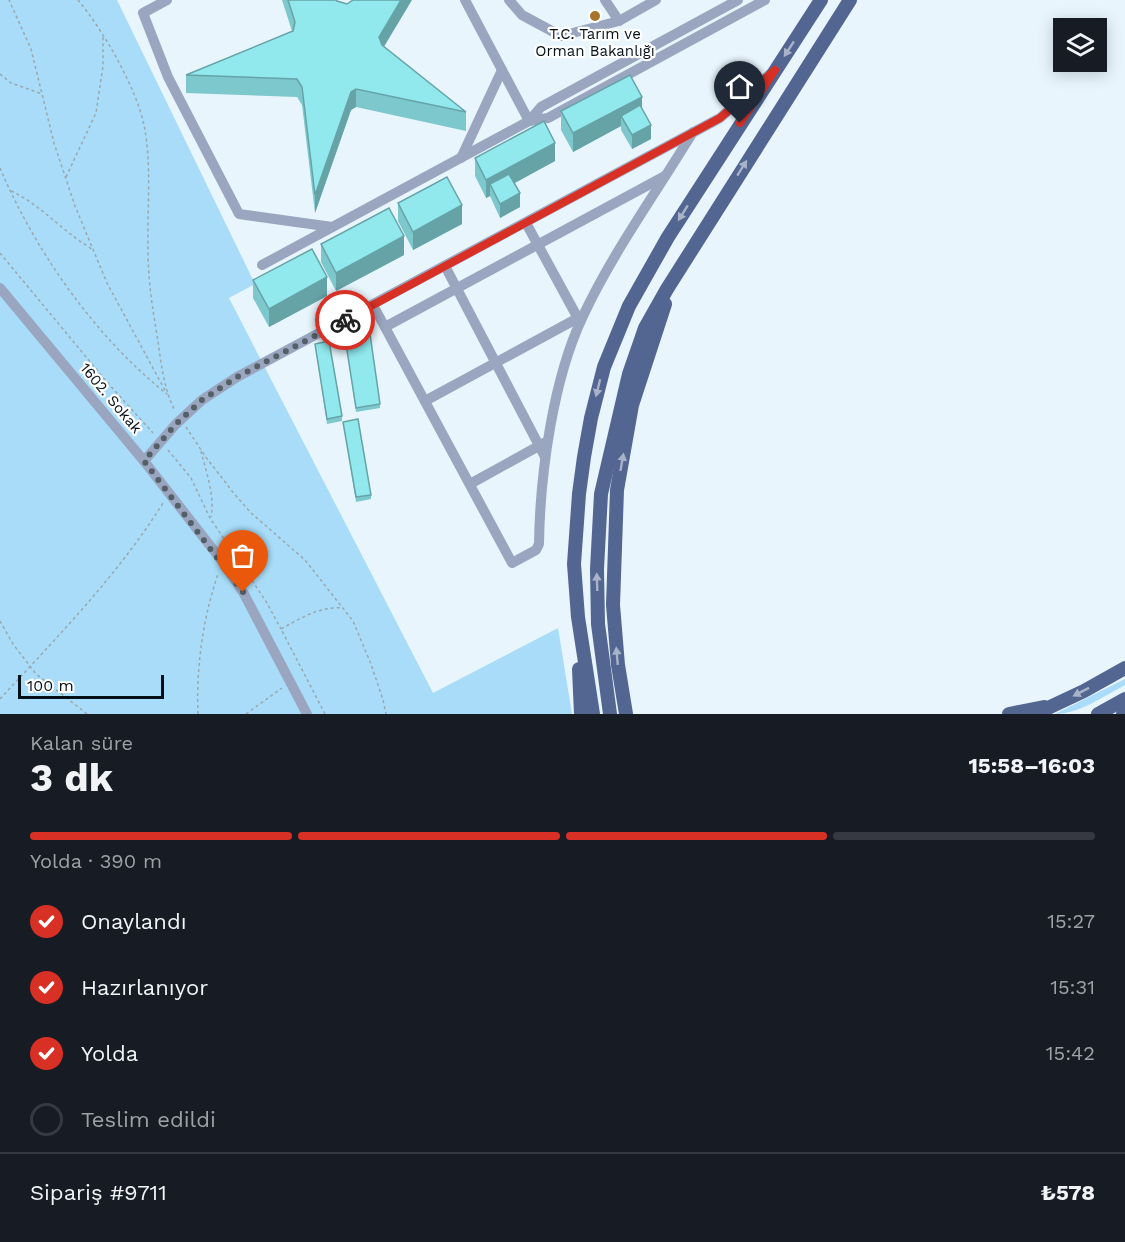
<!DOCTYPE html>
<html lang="tr">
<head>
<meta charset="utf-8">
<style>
  :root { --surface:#171b24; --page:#20242c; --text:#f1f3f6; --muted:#9ea1a6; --line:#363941; --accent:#d93025 }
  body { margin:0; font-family:"Work Sans",sans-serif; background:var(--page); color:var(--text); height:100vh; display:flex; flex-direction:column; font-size:22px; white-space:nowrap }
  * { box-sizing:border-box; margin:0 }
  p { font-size:20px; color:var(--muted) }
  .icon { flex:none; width:33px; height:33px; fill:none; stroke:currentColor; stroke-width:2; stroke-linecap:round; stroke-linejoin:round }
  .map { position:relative; height:714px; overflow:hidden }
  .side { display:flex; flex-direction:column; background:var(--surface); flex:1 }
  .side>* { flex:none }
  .controls { position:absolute; left:1053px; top:18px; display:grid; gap:12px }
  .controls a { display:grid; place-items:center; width:54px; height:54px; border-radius:0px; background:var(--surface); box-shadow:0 3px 15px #0003; font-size:30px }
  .scale { position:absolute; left:18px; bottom:15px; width:146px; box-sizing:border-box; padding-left:6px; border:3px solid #051016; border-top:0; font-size:16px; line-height:21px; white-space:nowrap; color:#051016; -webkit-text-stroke:4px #fff; paint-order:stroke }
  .pin { position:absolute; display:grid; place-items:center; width:51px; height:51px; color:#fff; margin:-62px -26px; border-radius:50% 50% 50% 0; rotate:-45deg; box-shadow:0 0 6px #0007 }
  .pin .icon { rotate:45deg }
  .courier { position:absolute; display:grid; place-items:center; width:60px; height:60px; margin:-30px; border:4px solid #d93025; border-radius:50%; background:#fff; color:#222; box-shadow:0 2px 8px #0007 }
  .head em { font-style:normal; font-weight:700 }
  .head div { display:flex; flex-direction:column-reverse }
  .head { display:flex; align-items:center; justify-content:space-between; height:102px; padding:0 30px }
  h1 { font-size:39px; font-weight:700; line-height:45px }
  .bar { display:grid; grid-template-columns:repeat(4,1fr); gap:9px 6px; align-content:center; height:72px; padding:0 30px }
  .bar i { height:8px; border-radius:4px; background:var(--line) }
  .bar .current { background:var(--accent) }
  .bar p { grid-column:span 4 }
  .line { display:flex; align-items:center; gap:15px; padding:0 30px; border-top:2px solid var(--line) }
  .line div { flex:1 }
  ol { padding:0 30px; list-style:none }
  li { display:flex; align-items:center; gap:18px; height:66px }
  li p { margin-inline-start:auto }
  li .icon { padding:6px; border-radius:50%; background:var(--accent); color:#fff; stroke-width:4 }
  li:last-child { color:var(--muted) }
  li i { width:33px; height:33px; border:3px solid var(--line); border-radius:50% }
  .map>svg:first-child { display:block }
</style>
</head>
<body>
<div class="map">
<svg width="1125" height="714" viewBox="0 0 1125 714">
  <rect width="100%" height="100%" fill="#e8f5fd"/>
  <g fill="#a8dcf8">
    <polygon points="0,0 117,0 255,284 229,298 433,693 558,628 572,714 0,714"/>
    <path d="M1125,679V685C1104,696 1079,714 1055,714Z"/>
  </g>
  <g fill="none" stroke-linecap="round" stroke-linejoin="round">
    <g stroke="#9aa7ae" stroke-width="1.5" stroke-dasharray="3 3" stroke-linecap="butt">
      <path d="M78,0C103,30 136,87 144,125C152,165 147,208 148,249C148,278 152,306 157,335C161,361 163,387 175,411"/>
      <polyline points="0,74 11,83 42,94"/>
      <path d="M0,168C35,251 96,338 167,394L107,283L75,206L54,143L31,49L9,0"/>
      <polyline points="66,177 96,113 103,66 103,36"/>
      <path d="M11,191C40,204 63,232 92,249"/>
      <polyline points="0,253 106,381 153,433"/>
      <polyline points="186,427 205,456 232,491 250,512 305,560 353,621 371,664 383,700 386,714"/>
      <polyline points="168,450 191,478 210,518 267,603 281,629"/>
      <path d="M201,451C206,472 215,495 211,517"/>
      <polyline points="0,621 13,644 36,674 87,714"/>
      <path d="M0,699C57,637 118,575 163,503"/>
      <path d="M198,714C196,667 203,618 218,574"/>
      <polyline points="246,714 282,688"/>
      <path d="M325,714L281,629C299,619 320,606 342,608"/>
    </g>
    <g stroke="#9aa6bf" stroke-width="10">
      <polyline points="167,0 143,13 168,77 239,214 332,227"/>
      <polyline points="465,0 529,121"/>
      <polyline points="509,0 522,15 561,36 619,21 656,0"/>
      <polyline points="605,0 619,21"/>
      <polyline points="529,121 541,107 738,0"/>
      <polyline points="461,158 502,70"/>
      <polyline points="526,223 580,322"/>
      <polyline points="262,265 529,121 548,118 765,0"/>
      <polyline points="445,266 545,457"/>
      <polyline points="0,288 144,461 222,561 243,592 307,714"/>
      <path d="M373,305L512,563L536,550L539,544C540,474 553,379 583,316C613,252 656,193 693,132"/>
      <polyline points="385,327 665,176"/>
      <polyline points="425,401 578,318"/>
      <polyline points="144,461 176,424 202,400 237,377 720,118 770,74"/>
      <polyline points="470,484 546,442"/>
    </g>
    <g stroke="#526691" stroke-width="14">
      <polyline points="579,669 581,714"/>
      <polyline points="593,714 578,617 574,564 579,494 584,457 591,418 604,367 629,306 668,237 821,0"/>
      <polyline points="610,714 598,624 597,569 601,494 629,374 645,328 667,289 850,0"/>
      <polyline points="626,714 618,665 613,605 617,490 632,405 665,304"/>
      <polyline points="1009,714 1044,707"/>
      <polyline points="1035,714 1084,691 1125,668"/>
      <polyline points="1098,714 1125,699"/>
      <polyline points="1123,714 1125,713"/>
    </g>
  </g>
  <g fill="#7dc8cd">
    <polygon points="282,0 336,0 384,47 466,112 466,131 356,107 351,110 315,213 302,105 297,97 186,93 186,75 292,31"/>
    <polygon points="642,108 651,139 632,149 621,130 621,126 573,152 561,130 561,111"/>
    <polygon points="475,158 555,161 514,183 520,207 500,218 490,196 486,198 475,176"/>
    <polygon points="398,203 462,224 413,250 398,221"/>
    <polygon points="321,244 404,255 336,291 321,262"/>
    <polygon points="253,280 327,296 269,327 253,298"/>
    <polygon points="344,331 380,404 380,408 356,412"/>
    <polygon points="315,344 342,416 342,421 327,424"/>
    <polygon points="343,422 371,495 371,499 356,502"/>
  </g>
  <g fill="#66a3a7">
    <polygon points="401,0 412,0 379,55 379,37"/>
    <polygon points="356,89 356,107 351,110 315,213 315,195 351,92"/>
    <polygon points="642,97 642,115 621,116 621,126 573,152 573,133"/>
    <polygon points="651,125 651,139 632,149 632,135"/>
    <polygon points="555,143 555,161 495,194 490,184 490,196 486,198 486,180"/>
    <polygon points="520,193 520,207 500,218 500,204"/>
    <polygon points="462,205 462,224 413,250 413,232"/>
    <polygon points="404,236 404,255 336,291 336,273"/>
    <polygon points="327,277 327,296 269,327 269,309"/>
  </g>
  <g fill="#91e9ee" stroke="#66a3a7" stroke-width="1.5">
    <polygon points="288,0 336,0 337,1 347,4 353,0 401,0 379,37 382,45 466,112 356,89 351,92 315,195 302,87 297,79 186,75 293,31 295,22"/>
    <polygon points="630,75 642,97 573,133 561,111"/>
    <polygon points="640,105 651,125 632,135 621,116"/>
    <polygon points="544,121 555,143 486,180 475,158"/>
    <polygon points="509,174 520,193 500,204 490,184"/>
    <polygon points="447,177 462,205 413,232 398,203"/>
    <polygon points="389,208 404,236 336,273 321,244"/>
    <polygon points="312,249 327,277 269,309 253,280"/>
    <polygon points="369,327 380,404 356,408 344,331"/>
    <polygon points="329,341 342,416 327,419 315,344"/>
    <polygon points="358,419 371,495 356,497 343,422"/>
  </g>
  <defs><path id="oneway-solid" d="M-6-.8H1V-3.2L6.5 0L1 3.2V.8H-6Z" transform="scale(1.5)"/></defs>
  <g fill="#a8b2c8">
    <use href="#oneway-solid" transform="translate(789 49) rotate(123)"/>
    <use href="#oneway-solid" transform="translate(742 168) rotate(-58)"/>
    <use href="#oneway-solid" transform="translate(683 213) rotate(122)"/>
    <use href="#oneway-solid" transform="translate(598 388) rotate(104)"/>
    <use href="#oneway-solid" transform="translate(622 462) rotate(-80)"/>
    <use href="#oneway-solid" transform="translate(597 582) rotate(-92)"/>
    <use href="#oneway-solid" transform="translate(617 656) rotate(-95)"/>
    <use href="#oneway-solid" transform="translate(1081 692) rotate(153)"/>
  </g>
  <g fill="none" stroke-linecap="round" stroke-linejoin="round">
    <polyline stroke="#546067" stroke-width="6" stroke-dasharray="0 10.8" points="243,592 144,461 176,424 202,400 237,377 345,320"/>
    <polyline stroke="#d93025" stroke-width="8" points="345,320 720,118 775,70 740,123"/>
  </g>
  <circle fill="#a7742c" stroke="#fff" stroke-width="2" cx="595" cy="16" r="6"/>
  <g text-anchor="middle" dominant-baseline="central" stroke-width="4.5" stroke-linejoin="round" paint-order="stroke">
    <g font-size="15" fill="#051016" stroke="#fff">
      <text x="595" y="34">T.C. Tarım ve<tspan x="595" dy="17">Orman Bakanlığı</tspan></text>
    </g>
    <g font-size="15" fill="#051016" stroke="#fff">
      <text transform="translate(111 398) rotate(50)">1602. Sokak</text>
    </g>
  </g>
</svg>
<div class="controls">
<a><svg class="icon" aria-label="layers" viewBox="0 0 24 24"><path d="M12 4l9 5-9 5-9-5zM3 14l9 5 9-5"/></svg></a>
</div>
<div class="scale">100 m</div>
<div class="pin" style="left:243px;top:592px;background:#ea580c"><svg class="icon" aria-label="bag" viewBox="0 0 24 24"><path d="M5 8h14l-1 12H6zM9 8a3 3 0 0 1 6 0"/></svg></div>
<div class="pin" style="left:740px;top:123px;background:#1f2937"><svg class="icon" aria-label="home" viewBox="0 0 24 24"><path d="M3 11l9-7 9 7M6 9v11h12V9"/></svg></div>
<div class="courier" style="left:345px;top:320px"><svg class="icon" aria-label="bike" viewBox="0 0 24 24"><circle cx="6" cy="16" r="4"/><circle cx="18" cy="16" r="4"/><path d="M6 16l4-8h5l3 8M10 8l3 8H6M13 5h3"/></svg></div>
</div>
<section class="side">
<div class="head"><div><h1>3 dk</h1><p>Kalan süre</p></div><em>15:58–16:03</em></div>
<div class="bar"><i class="current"></i><i class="current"></i><i class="current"></i><i></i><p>Yolda · 390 m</p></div>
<ol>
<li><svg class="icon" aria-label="check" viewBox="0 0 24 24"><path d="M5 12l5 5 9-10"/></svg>Onaylandı<p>15:27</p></li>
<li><svg class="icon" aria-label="check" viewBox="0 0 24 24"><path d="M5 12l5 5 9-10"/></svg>Hazırlanıyor<p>15:31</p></li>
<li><svg class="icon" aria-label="check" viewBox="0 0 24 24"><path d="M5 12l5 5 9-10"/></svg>Yolda<p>15:42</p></li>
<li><i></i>Teslim edildi</li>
</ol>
<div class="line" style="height:78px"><div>Sipariş #9711</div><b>₺578</b></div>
</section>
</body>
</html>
